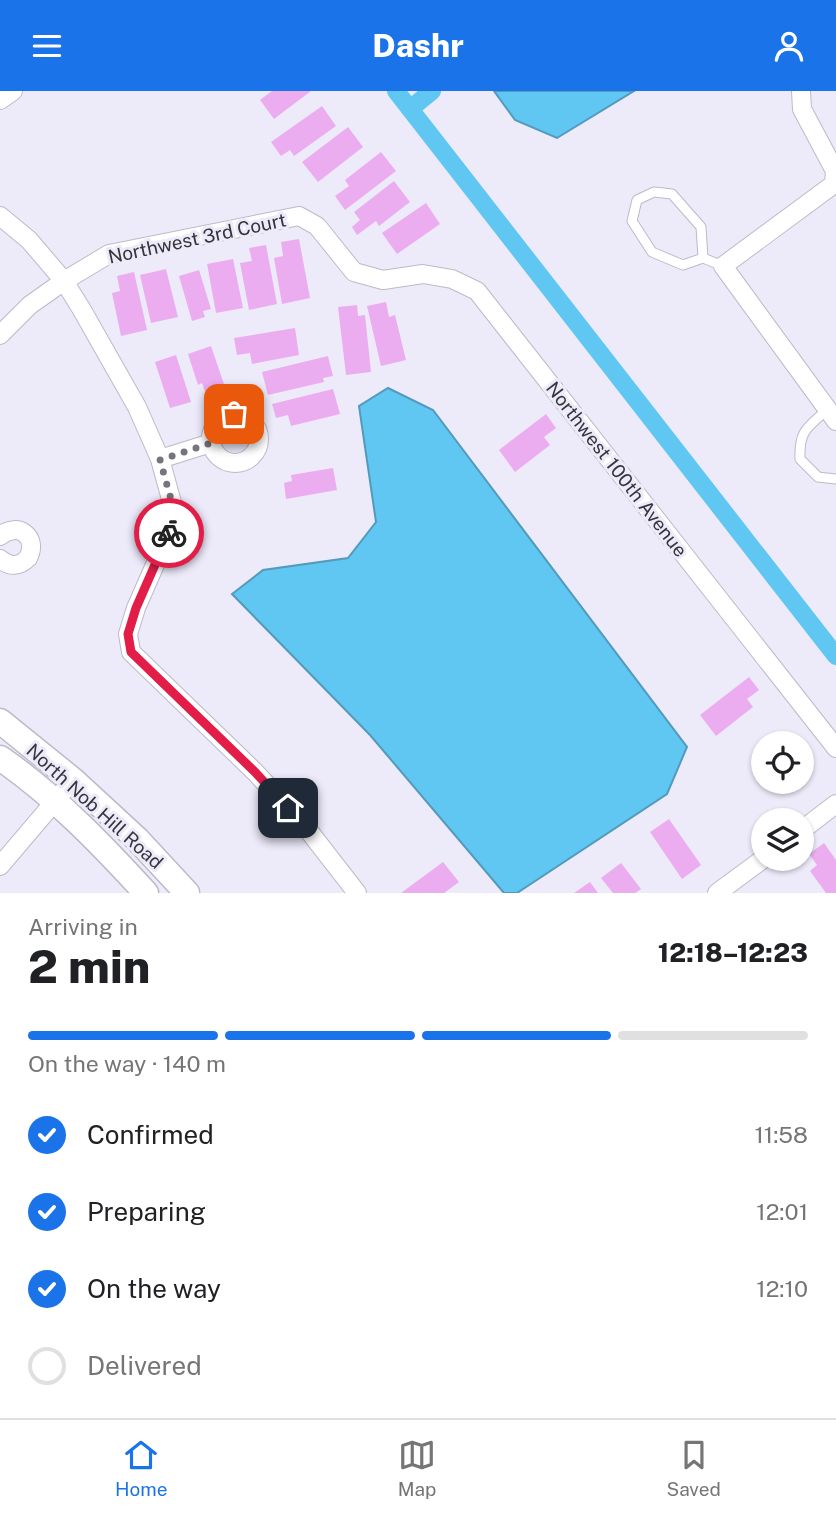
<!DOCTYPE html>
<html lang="en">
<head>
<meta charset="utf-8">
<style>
  :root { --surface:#fff; --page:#f6f6f6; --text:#202124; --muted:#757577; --line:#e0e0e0; --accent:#1a73e8 }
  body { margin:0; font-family:"Public Sans",sans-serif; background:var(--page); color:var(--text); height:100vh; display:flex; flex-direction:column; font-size:26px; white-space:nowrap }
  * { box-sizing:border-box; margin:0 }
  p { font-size:23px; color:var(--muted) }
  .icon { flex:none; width:38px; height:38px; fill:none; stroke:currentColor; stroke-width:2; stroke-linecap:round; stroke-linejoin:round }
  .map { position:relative; height:802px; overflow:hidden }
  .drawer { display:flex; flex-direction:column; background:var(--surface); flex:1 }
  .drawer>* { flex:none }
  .tools { position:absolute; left:751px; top:640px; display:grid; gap:14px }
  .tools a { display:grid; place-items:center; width:63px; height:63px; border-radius:50%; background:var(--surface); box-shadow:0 2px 5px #0004; font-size:35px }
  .pin { position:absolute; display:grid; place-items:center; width:60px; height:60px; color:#fff; margin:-30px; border-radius:14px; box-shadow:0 4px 10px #0006 }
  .courier { position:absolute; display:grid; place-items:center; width:70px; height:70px; margin:-35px; border:5px solid #e11d48; border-radius:50%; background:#fff; color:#222; box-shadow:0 2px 9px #0007 }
  .overview em { font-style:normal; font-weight:800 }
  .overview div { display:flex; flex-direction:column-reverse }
  .overview { display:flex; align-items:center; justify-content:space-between; height:119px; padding:0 28px }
  h1 { font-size:46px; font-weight:800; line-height:52px }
  .bar { display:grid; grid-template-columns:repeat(4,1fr); gap:10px 7px; align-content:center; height:84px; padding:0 28px }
  .bar i { height:9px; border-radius:5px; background:var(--line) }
  .bar .active { background:var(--accent) }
  .bar p { grid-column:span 4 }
  ol { padding:0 28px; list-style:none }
  li { display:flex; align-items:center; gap:21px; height:77px }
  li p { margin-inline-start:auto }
  li .icon { padding:7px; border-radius:50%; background:var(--accent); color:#fff; stroke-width:4 }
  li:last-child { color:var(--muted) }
  li i { width:38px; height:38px; border:4px solid var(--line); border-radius:50% }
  header { display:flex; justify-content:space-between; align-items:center; height:91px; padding:0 28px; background:var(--accent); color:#fff; font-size:32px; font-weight:800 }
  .tab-bar { display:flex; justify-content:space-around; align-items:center; height:98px; border-top:2px solid var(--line); background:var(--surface); font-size:19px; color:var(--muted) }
  .tab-bar a { display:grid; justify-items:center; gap:4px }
  .tab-bar .active { color:var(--accent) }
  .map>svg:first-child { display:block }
</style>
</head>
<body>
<header><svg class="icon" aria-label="menu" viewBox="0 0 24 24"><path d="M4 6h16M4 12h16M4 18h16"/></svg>Dashr<svg class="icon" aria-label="person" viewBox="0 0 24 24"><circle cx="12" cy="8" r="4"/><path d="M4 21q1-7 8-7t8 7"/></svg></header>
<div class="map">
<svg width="836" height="802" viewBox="0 0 836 802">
  <rect width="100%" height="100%" fill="#edebfa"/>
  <g fill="#60c6f2" stroke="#539abb" stroke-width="2">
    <polygon points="494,0 634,0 557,47 515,29"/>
    <polygon points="388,297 433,319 687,656 667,703 517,802 504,802 370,644 232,503 263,479 348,467 376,431 359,315"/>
  </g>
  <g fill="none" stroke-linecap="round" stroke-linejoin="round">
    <g stroke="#60c6f2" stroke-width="18">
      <polyline points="396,0 836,565"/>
      <polyline points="410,18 432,0"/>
    </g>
  </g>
  <g fill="#ebadf0">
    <polygon points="272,0 311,0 274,28 260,9"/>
    <polygon points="322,15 336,35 294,65 290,59 281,65 271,51"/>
    <polygon points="348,36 363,56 318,91 302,71"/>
    <polygon points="381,61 396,80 345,119 335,105 349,95 345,89"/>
    <polygon points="394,90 410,111 379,135 376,130 357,144 352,136 360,129 354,121"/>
    <polygon points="426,112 440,133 397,163 382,142"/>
    <polygon points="299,148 310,207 282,213 274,167 283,165 281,151"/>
    <polygon points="266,154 277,213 249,219 240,172 252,170 249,157"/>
    <polygon points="233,168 243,217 216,222 207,173"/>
    <polygon points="166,178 178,226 151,232 140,184"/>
    <polygon points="199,179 211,218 203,220 205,226 192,230 179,185"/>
    <polygon points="134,181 147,239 121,245 112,202 120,200 117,185"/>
    <polygon points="386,211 389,226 395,224 406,269 381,275 367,215"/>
    <polygon points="357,214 358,225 365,224 371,281 346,284 338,216"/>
    <polygon points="295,237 299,264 252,273 250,262 237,264 234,247"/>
    <polygon points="211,255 227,302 208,309 202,292 198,294 188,263"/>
    <polygon points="176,264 191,311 170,317 155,271"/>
    <polygon points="328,265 333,285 323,287 324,291 268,304 262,281"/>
    <polygon points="333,298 340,323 291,335 288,324 276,327 272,313"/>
    <polygon points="546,323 556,337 544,346 550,354 515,381 499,359"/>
    <polygon points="333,377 337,399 286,408 284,392 292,390 291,384"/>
    <polygon points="749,586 759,599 747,608 753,616 716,645 700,624"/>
    <polygon points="669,728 701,774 682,788 650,741"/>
    <polygon points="824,752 836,769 836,802 826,802 810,780 817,774 809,763"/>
    <polygon points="443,771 459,791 444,802 401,802"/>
    <polygon points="621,772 641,798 635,802 613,802 601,787"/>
    <polygon points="590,791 598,802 574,802"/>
  </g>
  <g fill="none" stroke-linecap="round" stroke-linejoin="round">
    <defs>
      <g id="service">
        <polyline points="703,167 701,136 672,103 654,101 637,109 632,130 652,161 683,174 703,167 723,175"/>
        <path d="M828,318C807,337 799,339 800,368L818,386L836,388"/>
      </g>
      <g id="minor">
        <polyline points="801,0 802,18 835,80 834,93 723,175 836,330"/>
        <polyline points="0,9 13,0"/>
        <polyline points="0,125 29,149 64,190 82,219 137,316 160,368 174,419 169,442 136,517 128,543 131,561 255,681 305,735 357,802"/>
        <polyline points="0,244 30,214 64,190 109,163 299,125 317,135 354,181 383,189 423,183 452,188 477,200 836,657"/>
        <circle cx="235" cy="348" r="24"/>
        <polyline points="160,368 211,352"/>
        <path d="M0,445C18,430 39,446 28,467C19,476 10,476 0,468"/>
        <polyline points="802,739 836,713"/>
        <polyline points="0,775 73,689"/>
        <polyline points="717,802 763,768"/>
      </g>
      <g id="secondary">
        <polyline points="0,630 73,689 137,748 187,802"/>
        <path d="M0,667C54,704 102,754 146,802"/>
      </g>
    </defs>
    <use href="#service" stroke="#bcbac8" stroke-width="11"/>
    <use href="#minor" stroke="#bcbac8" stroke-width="20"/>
    <use href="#secondary" stroke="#bcbac8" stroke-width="27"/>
    <use href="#service" stroke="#fff" stroke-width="9"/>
    <use href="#minor" stroke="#fff" stroke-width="18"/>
    <use href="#secondary" stroke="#fff" stroke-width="24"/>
  </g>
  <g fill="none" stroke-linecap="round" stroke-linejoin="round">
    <path stroke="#76757e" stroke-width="7" stroke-dasharray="0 12.6" d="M169,442L174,419L160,369L211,352C211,336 218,327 234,323"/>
    <polyline stroke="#e11d48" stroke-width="9" points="169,442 136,517 128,543 131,561 255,681 288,717"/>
  </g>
  <g text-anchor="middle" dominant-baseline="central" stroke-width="6" stroke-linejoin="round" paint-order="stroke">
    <g font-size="19" fill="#36353b" stroke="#edebfa">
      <text transform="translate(197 147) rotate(-12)">Northwest 3rd Court</text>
      <text transform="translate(617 378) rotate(52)">Northwest 100th Avenue</text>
      <text transform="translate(95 715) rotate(42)">North Nob Hill Road</text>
    </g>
  </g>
</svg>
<div class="tools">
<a><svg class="icon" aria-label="locate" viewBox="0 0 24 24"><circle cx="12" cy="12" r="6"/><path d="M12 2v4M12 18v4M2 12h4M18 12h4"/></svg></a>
<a><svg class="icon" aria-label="layers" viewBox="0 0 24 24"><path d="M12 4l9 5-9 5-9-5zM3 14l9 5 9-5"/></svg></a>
</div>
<div class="pin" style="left:234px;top:323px;background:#ea580c"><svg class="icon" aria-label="bag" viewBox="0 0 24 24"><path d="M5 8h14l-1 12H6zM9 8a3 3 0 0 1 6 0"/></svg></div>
<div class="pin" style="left:288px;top:717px;background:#1f2937"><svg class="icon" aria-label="home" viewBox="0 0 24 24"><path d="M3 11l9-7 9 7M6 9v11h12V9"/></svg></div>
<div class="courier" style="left:169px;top:442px"><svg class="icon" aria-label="bike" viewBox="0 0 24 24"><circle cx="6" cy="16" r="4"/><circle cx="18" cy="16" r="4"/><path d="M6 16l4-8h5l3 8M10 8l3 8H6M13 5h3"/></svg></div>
</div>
<section class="drawer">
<div class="overview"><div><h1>2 min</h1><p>Arriving in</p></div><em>12:18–12:23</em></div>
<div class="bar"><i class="active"></i><i class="active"></i><i class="active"></i><i></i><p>On the way · 140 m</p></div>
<ol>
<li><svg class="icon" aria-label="check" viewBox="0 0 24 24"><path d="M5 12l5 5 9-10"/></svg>Confirmed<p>11:58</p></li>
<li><svg class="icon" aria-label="check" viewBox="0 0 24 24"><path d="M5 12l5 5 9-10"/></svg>Preparing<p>12:01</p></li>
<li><svg class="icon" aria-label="check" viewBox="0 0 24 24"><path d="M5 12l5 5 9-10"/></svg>On the way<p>12:10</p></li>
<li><i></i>Delivered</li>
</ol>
</section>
<nav class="tab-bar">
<a class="active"><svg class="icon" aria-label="home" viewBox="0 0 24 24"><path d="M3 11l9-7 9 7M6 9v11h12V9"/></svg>Home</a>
<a><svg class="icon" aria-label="map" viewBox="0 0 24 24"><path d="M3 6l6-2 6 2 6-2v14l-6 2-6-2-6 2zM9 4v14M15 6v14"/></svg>Map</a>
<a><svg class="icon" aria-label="saved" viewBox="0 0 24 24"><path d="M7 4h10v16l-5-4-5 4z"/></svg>Saved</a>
</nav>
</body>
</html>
